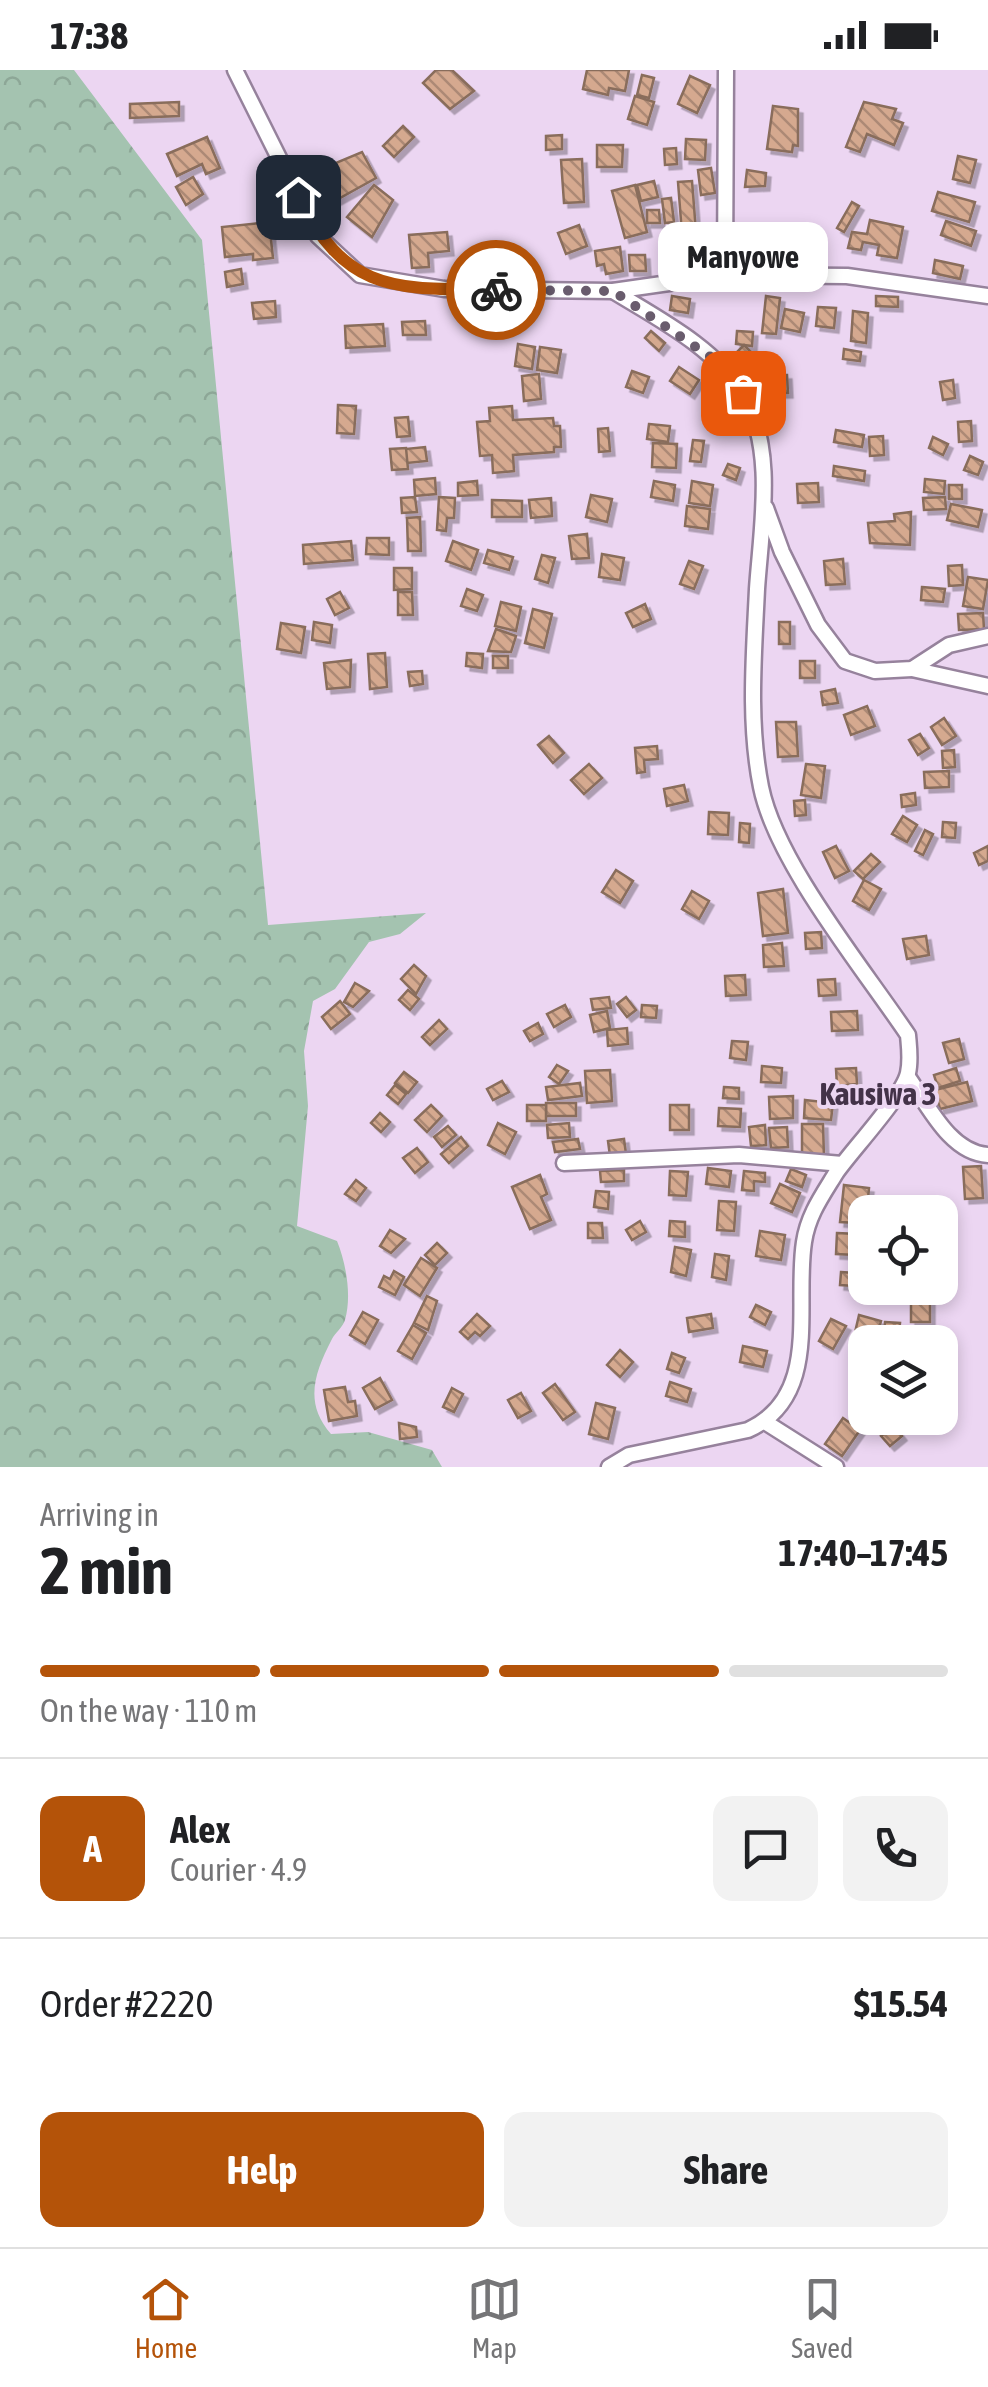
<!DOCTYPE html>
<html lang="en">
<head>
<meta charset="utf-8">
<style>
  :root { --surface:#fff; --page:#f2f2f2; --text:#202124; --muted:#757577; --line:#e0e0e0; --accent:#b45309 }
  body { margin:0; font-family:"Asap Condensed",sans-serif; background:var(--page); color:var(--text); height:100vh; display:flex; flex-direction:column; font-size:38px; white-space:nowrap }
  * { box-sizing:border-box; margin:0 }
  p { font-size:32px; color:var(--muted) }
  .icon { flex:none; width:55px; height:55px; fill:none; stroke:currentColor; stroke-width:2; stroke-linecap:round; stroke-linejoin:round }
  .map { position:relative; height:1397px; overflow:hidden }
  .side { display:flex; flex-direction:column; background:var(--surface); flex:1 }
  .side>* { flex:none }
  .controls { position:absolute; left:848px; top:1125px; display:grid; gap:20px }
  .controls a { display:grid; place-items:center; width:110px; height:110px; border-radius:20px; background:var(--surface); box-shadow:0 5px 15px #0003; font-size:50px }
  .pin { position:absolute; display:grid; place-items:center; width:85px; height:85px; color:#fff; margin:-42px; border-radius:20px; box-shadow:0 5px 15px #0006 }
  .courier { position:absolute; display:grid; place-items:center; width:100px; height:100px; margin:-50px; border:8px solid #b45309; border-radius:50%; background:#fff; color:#222; box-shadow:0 2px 12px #0007 }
  .bubble { position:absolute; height:70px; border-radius:20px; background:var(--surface); box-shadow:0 5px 15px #0003; font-size:32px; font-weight:700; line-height:70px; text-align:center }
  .head em { font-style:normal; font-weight:700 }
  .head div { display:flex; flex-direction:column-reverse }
  .head { display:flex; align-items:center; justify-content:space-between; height:170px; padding:0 40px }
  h1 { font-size:65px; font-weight:700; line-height:75px }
  .bar { display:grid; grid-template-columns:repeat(4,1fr); gap:15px 10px; align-content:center; height:120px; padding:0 40px }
  .bar i { height:12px; border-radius:8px; background:var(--line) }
  .bar .on { background:var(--accent) }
  .bar p { grid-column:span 4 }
  .line { display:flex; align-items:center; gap:25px; padding:0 40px; border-top:2px solid var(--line) }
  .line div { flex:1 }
  .round { display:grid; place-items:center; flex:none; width:105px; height:105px; border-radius:20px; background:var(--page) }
  .action { display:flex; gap:20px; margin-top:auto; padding:20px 40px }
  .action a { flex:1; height:115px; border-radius:20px; background:var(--accent); color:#fff; font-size:40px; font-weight:700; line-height:115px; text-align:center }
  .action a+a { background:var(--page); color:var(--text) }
  .status { display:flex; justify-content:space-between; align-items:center; height:70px; padding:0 50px; background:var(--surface); direction:ltr }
  .status svg { height:28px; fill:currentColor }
  .menu { display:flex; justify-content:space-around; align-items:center; height:140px; border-top:2px solid var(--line); background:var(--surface); font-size:28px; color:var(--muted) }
  .menu a { display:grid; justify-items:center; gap:5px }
  .menu .on { color:var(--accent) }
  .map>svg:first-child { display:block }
</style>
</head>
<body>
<div class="status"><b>17:38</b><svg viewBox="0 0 49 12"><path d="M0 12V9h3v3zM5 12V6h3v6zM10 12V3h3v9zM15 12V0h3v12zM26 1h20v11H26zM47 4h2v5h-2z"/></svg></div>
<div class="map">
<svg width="988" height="1397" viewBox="0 0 988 1397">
  <defs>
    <pattern id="forest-crowns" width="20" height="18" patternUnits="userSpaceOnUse" patternTransform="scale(2.5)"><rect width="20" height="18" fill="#a4c3b0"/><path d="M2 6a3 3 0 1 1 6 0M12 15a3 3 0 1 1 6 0" fill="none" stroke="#8da797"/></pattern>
    <pattern id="building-back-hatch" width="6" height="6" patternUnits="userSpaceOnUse" patternTransform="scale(2.5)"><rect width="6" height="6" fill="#d5a98f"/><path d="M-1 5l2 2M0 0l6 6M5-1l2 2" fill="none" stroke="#ac8975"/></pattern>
    <filter id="shadow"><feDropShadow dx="4.5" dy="4.5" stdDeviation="0" flood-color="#0004"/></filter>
  </defs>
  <rect width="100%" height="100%" fill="#ecd6f2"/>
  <path fill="url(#forest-crowns)" d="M0,0H74L202,170L268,855L426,843L400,864L369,872L335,919L313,931L304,981L308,1036L297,1156L337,1171C346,1193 352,1226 345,1250C343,1257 335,1263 332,1269C314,1304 304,1333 331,1364L368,1362L432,1380L442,1397H0Z"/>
  <g fill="url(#building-back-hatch)" stroke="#896d5b" stroke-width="2.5" filter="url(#shadow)">
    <polygon points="436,0 452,0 474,21 450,39 423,13"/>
    <polygon points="587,0 629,0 625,21 609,18 608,25 583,19"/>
    <polygon points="642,5 654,8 649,28 637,25"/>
    <polygon points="690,6 710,15 697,43 678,34"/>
    <polygon points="635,26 654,32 647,55 628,49"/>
    <polygon points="179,32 179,46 130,48 130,34"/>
    <polygon points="864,32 896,39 892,49 903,53 894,75 867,64 860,82 846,77"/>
    <polygon points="773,36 798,39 798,76 793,75 792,82 767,79"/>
    <polygon points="403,56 414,67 394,87 383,76"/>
    <polygon points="562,65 562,79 546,80 546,66"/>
    <polygon points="207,67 220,98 206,104 202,94 177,106 167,84"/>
    <polygon points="686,69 706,70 705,90 685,89"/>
    <polygon points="597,75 623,75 622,97 597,97"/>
    <polygon points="676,78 677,94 665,95 664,79"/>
    <polygon points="362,82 376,108 331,133 314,102"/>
    <polygon points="958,86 976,90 970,113 953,109"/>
    <polygon points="582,89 584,132 564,133 561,90"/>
    <polygon points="711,98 715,123 701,125 698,100"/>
    <polygon points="747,100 766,103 765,116 745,117"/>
    <polygon points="193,107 203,124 186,135 176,117"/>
    <polygon points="654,111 658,127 641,131 637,115"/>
    <polygon points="692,111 696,162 682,164 678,112"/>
    <polygon points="374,115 393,130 372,167 347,147"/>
    <polygon points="635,115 647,162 625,168 612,121"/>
    <polygon points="938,122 975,132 969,152 932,141"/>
    <polygon points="671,128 674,152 665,153 662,129"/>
    <polygon points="852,132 859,136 844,162 837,158"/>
    <polygon points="647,140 659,140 660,153 647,153"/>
    <polygon points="870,150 903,157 897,188 877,185 879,175 863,172 861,180 848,178 852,162 867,164"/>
    <polygon points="946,151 976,161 971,176 941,165"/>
    <polygon points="269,152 273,188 253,190 253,184 225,187 222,157"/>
    <polygon points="579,155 587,176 566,184 558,163"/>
    <polygon points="447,162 449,181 428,183 429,197 412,198 409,165"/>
    <polygon points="762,163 783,165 781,185 760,183"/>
    <polygon points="712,166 715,191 699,193 695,168"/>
    <polygon points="620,177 623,201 606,204 604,194 597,196 595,181"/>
    <polygon points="629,185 645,185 646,201 630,201"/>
    <polygon points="741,185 754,186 753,199 740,198"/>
    <polygon points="935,190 963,196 960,209 933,203"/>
    <polygon points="241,199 243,214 227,217 225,202"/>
    <polygon points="672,226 690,229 688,243 670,240"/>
    <polygon points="766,226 780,228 776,264 762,263"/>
    <polygon points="876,226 898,227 898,237 876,236"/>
    <polygon points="275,231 276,247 254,249 252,233"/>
    <polygon points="818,237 836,238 834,258 816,256"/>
    <polygon points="785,239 804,243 800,262 781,258"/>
    <polygon points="853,241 868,243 866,273 851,271"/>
    <polygon points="425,251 426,265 403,265 402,252"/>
    <polygon points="383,254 385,276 346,278 345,256"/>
    <polygon points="651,261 665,273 659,281 645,268"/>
    <polygon points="737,261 753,262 752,276 736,274"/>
    <polygon points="518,274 535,277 532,299 515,296"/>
    <polygon points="744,275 760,291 743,307 728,291"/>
    <polygon points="540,277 561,280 557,303 537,300"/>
    <polygon points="844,279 861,282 860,291 843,289"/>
    <polygon points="679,297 699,310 690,324 670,311"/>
    <polygon points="632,301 649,307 643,323 626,317"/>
    <polygon points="539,304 541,329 524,331 522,306"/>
    <polygon points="774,305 787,305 788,323 775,323"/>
    <polygon points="953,310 955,328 943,330 940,312"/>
    <polygon points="338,335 356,336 354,364 337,363"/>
    <polygon points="512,336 513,350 553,348 554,356 560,356 561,377 554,377 554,382 513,385 514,401 493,403 492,385 480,386 477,352 490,351 489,338"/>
    <polygon points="408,347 410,366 397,367 395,348"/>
    <polygon points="971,351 972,371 959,372 958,352"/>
    <polygon points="649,354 670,356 668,372 647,369"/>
    <polygon points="608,358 610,381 599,382 598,359"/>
    <polygon points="836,360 864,365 862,377 834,372"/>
    <polygon points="883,366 884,385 870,386 869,367"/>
    <polygon points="933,367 948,374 943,385 929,378"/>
    <polygon points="693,370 704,371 701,392 690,391"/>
    <polygon points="653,373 677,374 676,398 652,397"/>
    <polygon points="425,377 427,391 407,393 405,379"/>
    <polygon points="406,378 408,399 392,400 390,379"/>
    <polygon points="970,386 983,392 978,405 964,400"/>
    <polygon points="728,394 740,398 736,410 723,405"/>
    <polygon points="834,396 865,401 864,411 833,406"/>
    <polygon points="435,408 436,424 415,426 414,410"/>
    <polygon points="925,409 945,411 944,424 924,422"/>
    <polygon points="477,411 478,425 458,426 458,413"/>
    <polygon points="654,411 675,415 673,431 651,427"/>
    <polygon points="692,411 713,415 710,436 689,433"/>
    <polygon points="818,413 819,432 798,433 797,414"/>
    <rect x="949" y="415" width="13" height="14"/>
    <polygon points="591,425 612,429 607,452 586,447"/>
    <polygon points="415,427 417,442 402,443 401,428"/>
    <polygon points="439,427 455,428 454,448 447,448 446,461 437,460"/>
    <polygon points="945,427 946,439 924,440 923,428"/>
    <polygon points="551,428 552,446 531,448 529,430"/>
    <polygon points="492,430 522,431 522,447 492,447"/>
    <polygon points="951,434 982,440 978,457 947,450"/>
    <polygon points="687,436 710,439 708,459 685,456"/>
    <polygon points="911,442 910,475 870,473 868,453 895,451 894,444"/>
    <polygon points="420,447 421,481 408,481 407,448"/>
    <polygon points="587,464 589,488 572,489 569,466"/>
    <polygon points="367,468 389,468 389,485 366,484"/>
    <polygon points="351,471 353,490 304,494 303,475"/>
    <polygon points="453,471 478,480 471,500 446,491"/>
    <polygon points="488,480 513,487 509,500 484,493"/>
    <polygon points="602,484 624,488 620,510 599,507"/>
    <polygon points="542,485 555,488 548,513 535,509"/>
    <polygon points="843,489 845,514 826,515 824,491"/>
    <polygon points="689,491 703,496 694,519 680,514"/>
    <polygon points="962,495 963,515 949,516 948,496"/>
    <polygon points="394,498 412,498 412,519 394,520"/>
    <polygon points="968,507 988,510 983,539 963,536"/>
    <polygon points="922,517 945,519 943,532 921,530"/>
    <polygon points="467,519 483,525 477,541 461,536"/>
    <polygon points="340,522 349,538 335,545 327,529"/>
    <polygon points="398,522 412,522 413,545 398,545"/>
    <polygon points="501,532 521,537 516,561 495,556"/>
    <polygon points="645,534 651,549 633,557 626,543"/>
    <polygon points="533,539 552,544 544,578 525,573"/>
    <polygon points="983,543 984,559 959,560 958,544"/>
    <polygon points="314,552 332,555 330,573 312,570"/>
    <rect x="779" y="552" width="11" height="22"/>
    <polygon points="281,553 305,557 301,583 277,579"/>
    <polygon points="496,559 516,566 511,582 488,581"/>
    <polygon points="385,583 387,617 370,619 368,584"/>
    <polygon points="467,583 483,584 482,598 466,596"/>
    <rect x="493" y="586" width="15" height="12"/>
    <polygon points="351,590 350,617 327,619 324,593"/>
    <rect x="800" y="591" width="15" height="17"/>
    <polygon points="422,601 423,614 410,616 408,602"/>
    <polygon points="835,619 838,633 823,635 821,622"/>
    <polygon points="867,636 875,656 851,665 844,645"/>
    <polygon points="944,648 956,666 942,675 931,657"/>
    <polygon points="776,652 796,652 798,686 778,687"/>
    <polygon points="920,664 929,678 918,685 909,670"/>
    <polygon points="549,666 564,683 553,693 538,675"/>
    <polygon points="657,676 658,689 644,690 645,702 637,703 635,678"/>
    <polygon points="954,680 955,697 943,698 942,681"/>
    <polygon points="589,694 602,708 584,724 571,710"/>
    <polygon points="806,694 825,696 821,728 801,725"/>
    <polygon points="949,701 949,717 925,718 924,702"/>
    <polygon points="684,715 688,731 667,736 664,719"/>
    <polygon points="915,723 916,735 902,737 901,725"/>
    <polygon points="805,730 806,745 795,746 794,731"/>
    <polygon points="709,742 729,743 728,765 708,764"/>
    <polygon points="903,746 917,755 907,772 892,764"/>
    <polygon points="943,752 956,753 955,768 942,767"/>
    <polygon points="740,753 750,754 749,773 739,772"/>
    <polygon points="925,760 933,764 923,785 915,781"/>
    <polygon points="836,776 849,801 835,808 823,782"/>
    <polygon points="988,776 988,791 979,795 974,783"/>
    <polygon points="871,784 880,792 863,809 854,801"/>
    <polygon points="616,800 633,811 620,833 602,822"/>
    <polygon points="864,810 881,819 869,840 853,831"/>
    <polygon points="783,819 788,863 763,866 758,823"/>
    <polygon points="692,821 709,831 699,849 682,839"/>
    <polygon points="821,862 822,878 806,879 805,863"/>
    <polygon points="926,866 929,885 907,889 903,869"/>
    <polygon points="782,873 784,896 764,897 763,875"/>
    <polygon points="414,895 426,906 416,924 401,909"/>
    <polygon points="745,905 746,925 726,926 725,906"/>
    <polygon points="835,909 836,925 819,926 818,910"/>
    <polygon points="355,913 369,921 353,937 344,932"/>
    <polygon points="408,920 419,929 410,940 399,930"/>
    <polygon points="609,927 611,938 593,940 591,929"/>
    <polygon points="626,927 636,940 627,947 617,934"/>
    <polygon points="340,931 350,944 331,959 322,947"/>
    <polygon points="565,935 571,947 554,957 547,944"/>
    <polygon points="642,935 657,936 656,948 641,947"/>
    <polygon points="607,941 610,958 594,962 590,945"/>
    <polygon points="857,941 858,960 832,961 831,942"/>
    <polygon points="439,950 447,959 430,975 422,967"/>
    <polygon points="538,953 543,964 530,971 524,961"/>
    <polygon points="627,958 628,974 608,976 607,960"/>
    <polygon points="959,969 964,989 949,993 943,973"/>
    <polygon points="732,971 748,972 746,990 730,988"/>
    <polygon points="557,995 568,1001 559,1014 549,1007"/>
    <polygon points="762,996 782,998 781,1013 761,1012"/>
    <polygon points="856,998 857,1014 837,1016 836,999"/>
    <polygon points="956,998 960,1011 938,1018 934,1005"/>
    <polygon points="610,1000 612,1031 587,1033 585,1001"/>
    <polygon points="404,1002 417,1012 408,1023 395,1013"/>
    <polygon points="502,1011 509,1022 493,1030 487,1019"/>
    <polygon points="967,1012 972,1031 940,1039 935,1020"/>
    <polygon points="580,1013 582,1026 548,1030 546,1017"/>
    <polygon points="395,1015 406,1024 398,1034 387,1025"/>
    <polygon points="724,1017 739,1018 739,1029 723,1028"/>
    <polygon points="793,1026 793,1048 770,1049 769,1027"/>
    <polygon points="805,1030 833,1033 831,1050 804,1048"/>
    <rect x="546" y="1033" width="30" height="13"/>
    <polygon points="431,1035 442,1046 427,1062 415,1050"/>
    <rect x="527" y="1035" width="19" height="16"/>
    <rect x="670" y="1035" width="19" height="25"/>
    <polygon points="719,1038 741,1039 740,1057 718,1056"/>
    <polygon points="380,1043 390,1052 381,1062 371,1053"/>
    <polygon points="498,1053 516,1062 505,1084 488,1075"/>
    <polygon points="569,1053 570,1067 548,1068 547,1055"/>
    <polygon points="802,1054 823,1054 824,1088 802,1088"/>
    <polygon points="765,1055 766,1075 751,1076 749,1057"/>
    <polygon points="448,1056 456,1065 442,1077 434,1067"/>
    <polygon points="787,1057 788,1077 771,1078 769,1058"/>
    <polygon points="461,1067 468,1076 449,1093 441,1084"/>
    <polygon points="578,1069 580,1079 555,1082 553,1072"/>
    <polygon points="624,1069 626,1084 610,1086 608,1071"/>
    <polygon points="417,1078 428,1092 415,1103 403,1088"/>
    <polygon points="981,1096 983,1128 965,1129 963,1097"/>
    <polygon points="708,1098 731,1101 729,1117 706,1114"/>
    <polygon points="791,1099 806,1105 802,1117 786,1111"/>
    <polygon points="624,1100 624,1111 601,1112 600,1101"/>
    <polygon points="670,1101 688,1102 686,1126 669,1125"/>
    <polygon points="744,1101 765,1103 765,1112 754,1111 754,1121 742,1120"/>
    <polygon points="540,1105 547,1124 541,1127 551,1150 530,1159 512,1117"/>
    <polygon points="356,1110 366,1118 356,1131 345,1124"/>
    <polygon points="780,1114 800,1123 792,1142 771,1133"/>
    <polygon points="844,1115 869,1118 865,1161 856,1159 856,1153 840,1152"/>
    <polygon points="596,1121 609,1122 608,1139 594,1137"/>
    <polygon points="719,1131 736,1132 734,1161 717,1160"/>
    <polygon points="640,1151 646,1162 632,1170 626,1160"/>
    <polygon points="670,1151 685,1152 685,1167 669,1166"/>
    <polygon points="588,1153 602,1153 603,1168 588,1168"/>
    <polygon points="390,1160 405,1169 391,1183 380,1176"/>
    <polygon points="760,1161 785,1165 781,1190 756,1186"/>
    <polygon points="837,1163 857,1164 856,1185 836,1184"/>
    <polygon points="437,1173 447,1183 435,1195 425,1185"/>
    <polygon points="675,1177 691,1180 686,1206 671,1202"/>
    <polygon points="715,1184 729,1186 726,1210 712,1207"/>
    <polygon points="421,1188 437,1198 420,1226 404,1215"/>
    <polygon points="394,1201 404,1207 395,1225 379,1217 384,1206 390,1209"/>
    <polygon points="841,1202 854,1203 854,1216 840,1215"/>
    <polygon points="427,1226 437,1231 428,1260 414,1253"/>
    <polygon points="911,1228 930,1229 930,1252 911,1252"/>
    <polygon points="756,1235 771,1242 765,1255 750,1247"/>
    <polygon points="363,1242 378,1250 365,1274 350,1265"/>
    <polygon points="477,1244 490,1256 480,1266 475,1262 468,1269 460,1262"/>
    <polygon points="711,1244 713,1258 689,1262 687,1248"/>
    <polygon points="859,1245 881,1251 875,1272 853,1271"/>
    <polygon points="831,1249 846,1256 833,1279 819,1271"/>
    <polygon points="885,1252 900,1253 899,1263 915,1264 915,1272 883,1272"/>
    <polygon points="413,1255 426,1263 412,1289 398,1281"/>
    <polygon points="743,1276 767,1281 763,1297 740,1292"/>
    <polygon points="620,1280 633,1292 620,1307 607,1295"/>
    <polygon points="672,1283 685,1288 679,1303 667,1299"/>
    <polygon points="380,1308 392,1330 375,1339 363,1318"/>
    <polygon points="670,1312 691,1319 687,1332 666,1326"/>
    <polygon points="555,1314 575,1342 563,1350 543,1323"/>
    <polygon points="345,1317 348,1332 355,1331 357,1346 329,1351 324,1320"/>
    <polygon points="452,1318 463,1324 454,1342 443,1337"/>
    <polygon points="521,1323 531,1341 518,1348 508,1330"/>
    <polygon points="596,1333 615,1338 608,1369 589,1364"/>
    <polygon points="843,1348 860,1360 842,1386 825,1374"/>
    <polygon points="399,1353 416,1357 417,1367 400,1369"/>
    <polygon points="894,1356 902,1366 890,1376 881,1366"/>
  </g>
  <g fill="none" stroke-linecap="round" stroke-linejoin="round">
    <defs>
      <g id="minor">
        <polyline points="235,0 318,166 360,205 444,219 613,221 725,205 847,206 988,226"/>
        <polyline points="725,205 726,0"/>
        <polyline points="766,438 782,482 818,555 845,591 875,601 912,599 949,575 988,566"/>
        <polyline points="912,599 988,616"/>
        <path d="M908,1007C928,1035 950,1083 988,1085"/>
        <polyline points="564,1093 739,1085 842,1094"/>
        <polyline points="765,1352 836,1397"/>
        <path d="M609,1397L629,1385L748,1360C822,1326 794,1236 804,1172C808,1145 822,1126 836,1103C852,1080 903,1026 908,1003C911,990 909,977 908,965C863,898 776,792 761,717C748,652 754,584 757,519C761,458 776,379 743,324C716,278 657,248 613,221"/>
      </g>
    </defs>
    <use href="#minor" stroke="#96829c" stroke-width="19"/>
    <use href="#minor" stroke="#fff" stroke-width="14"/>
  </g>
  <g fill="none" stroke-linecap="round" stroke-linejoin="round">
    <polyline stroke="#695c6d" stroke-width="10" stroke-dasharray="0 18" points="496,220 613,221 718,292 743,323"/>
    <path stroke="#b45309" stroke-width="12" d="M298,127C348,225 396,218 496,220"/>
  </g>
  <g text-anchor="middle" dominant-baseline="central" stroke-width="8" stroke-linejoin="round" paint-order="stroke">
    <g font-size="32" font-weight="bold" fill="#433248" stroke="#ecd6f2">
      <text x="878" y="1023">Kausiwa 3</text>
    </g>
  </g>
</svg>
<div class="controls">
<a><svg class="icon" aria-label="locate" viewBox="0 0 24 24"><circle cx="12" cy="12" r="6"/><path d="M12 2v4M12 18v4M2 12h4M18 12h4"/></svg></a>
<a><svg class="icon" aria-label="layers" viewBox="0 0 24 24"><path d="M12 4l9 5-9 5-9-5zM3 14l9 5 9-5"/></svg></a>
</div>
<div class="pin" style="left:743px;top:323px;background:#ea580c"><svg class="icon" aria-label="bag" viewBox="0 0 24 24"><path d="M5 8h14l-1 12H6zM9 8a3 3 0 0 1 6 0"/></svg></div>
<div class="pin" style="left:298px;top:127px;background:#1f2937"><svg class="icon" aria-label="home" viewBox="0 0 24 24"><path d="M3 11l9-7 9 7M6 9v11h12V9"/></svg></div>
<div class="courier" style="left:496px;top:220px"><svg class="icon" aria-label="bike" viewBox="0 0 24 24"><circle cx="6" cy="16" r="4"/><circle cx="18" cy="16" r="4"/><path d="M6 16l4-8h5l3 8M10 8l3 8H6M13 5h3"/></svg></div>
<div class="bubble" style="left:658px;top:152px;width:170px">Manyowe</div>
</div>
<section class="side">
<div class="head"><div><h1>2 min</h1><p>Arriving in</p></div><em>17:40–17:45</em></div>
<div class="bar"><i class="on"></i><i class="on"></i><i class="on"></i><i></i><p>On the way · 110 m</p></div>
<div class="line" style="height:180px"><b class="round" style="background:var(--accent);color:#fff">A</b><div><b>Alex</b><p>Courier · 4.9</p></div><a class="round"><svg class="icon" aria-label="chat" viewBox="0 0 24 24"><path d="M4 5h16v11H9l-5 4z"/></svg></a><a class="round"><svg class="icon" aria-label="phone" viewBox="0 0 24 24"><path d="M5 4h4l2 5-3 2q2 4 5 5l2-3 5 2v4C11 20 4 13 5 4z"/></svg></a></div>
<div class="line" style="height:130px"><div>Order #2220</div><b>$15.54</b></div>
<div class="action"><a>Help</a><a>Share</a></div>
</section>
<nav class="menu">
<a class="on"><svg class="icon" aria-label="home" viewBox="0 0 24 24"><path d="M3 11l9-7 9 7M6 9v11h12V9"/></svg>Home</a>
<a><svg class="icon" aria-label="map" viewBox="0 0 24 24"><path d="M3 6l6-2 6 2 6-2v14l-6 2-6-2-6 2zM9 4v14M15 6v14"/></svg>Map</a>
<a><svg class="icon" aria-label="saved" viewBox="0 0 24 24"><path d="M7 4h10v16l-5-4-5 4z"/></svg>Saved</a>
</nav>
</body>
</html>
